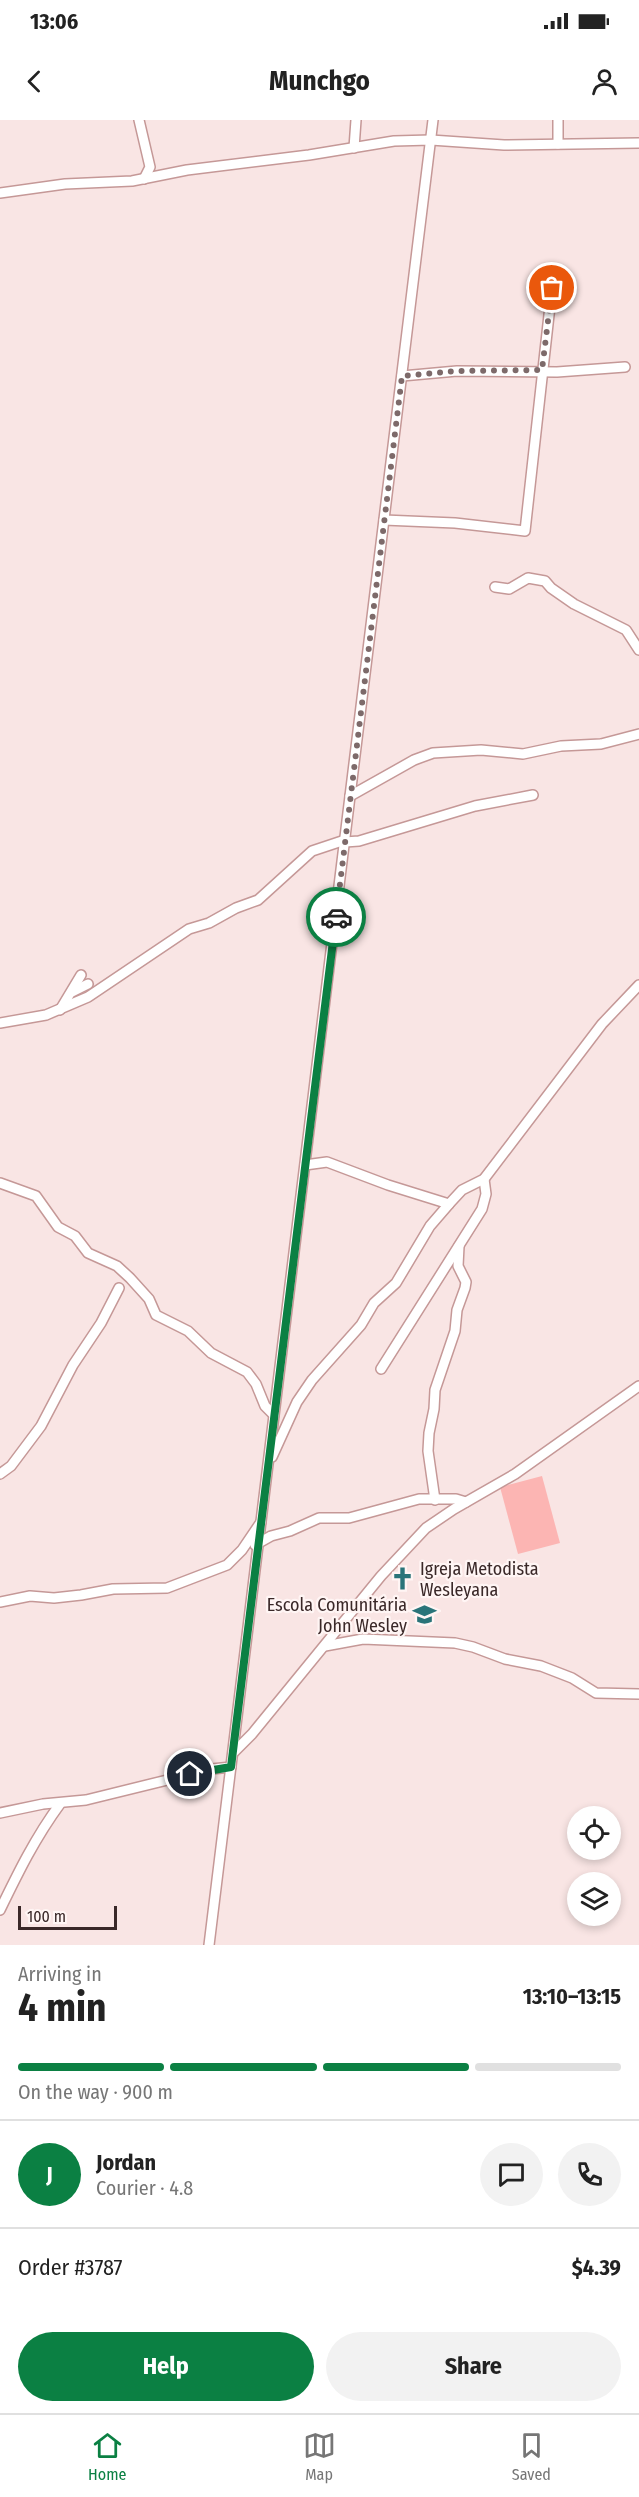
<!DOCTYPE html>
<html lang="en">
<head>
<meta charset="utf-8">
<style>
  :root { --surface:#fff; --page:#f2f2f2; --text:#222; --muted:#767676; --line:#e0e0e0; --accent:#0b8043 }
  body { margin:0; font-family:"Fira Sans Condensed",sans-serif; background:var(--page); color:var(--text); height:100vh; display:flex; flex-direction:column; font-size:22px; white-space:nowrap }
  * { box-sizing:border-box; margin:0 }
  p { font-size:20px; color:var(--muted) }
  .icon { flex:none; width:33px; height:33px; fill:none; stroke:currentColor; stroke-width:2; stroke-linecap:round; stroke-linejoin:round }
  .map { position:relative; height:1825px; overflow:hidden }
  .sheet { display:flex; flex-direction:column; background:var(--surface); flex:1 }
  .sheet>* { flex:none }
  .tools { position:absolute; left:567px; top:1686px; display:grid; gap:12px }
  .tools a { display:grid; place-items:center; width:54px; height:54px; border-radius:50%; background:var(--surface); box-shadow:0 3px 9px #0003; font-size:30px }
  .scale { position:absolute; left:18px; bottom:15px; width:99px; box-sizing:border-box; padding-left:6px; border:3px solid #3a2828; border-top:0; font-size:16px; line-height:21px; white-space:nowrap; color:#3a2828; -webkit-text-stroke:4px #fff5f4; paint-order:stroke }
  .pin { position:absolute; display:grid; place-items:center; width:51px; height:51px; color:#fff; margin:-26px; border:3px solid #fff; border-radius:50%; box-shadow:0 2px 6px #0007 }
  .courier { position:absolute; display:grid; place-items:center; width:60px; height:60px; margin:-30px; border:4px solid #0b8043; border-radius:50%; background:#fff; color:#222; box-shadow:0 2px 8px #0007 }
  .head em { font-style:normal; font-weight:700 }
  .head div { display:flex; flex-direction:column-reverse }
  .head { display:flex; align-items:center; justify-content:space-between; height:102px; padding:0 18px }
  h1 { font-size:39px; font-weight:700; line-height:45px }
  .bar { display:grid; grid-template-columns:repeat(4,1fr); gap:9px 6px; align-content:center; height:72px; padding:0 18px }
  .bar i { height:8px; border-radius:4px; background:var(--line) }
  .bar .active { background:var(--accent) }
  .bar p { grid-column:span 4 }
  .line { display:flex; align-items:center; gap:15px; padding:0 18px; border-top:2px solid var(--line) }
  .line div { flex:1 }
  .round { display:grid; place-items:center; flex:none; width:63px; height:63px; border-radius:32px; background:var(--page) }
  .button { display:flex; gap:12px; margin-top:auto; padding:12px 18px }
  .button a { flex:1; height:69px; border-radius:36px; background:var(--accent); color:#fff; font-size:24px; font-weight:700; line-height:69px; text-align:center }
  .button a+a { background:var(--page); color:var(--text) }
  .status { display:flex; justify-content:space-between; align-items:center; height:42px; padding:0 30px; background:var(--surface); direction:ltr }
  .status svg { height:16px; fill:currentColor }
  header { display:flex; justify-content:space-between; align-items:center; height:78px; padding:0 18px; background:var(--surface); font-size:27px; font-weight:700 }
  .tab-bar { display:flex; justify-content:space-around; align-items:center; height:84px; border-top:2px solid var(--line); background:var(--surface); font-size:16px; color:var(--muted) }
  .tab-bar a { display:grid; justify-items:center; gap:3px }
  .tab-bar .active { color:var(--accent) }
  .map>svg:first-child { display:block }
</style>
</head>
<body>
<div class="status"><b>13:06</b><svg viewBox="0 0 49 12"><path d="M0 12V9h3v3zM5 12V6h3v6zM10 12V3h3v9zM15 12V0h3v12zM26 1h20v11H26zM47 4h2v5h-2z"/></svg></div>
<header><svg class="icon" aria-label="back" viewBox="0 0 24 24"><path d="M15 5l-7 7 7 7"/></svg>Munchgo<svg class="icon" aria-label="person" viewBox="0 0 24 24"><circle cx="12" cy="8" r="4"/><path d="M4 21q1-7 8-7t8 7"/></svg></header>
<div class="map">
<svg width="639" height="1825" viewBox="0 0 639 1825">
  <rect width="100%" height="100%" fill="#f9e5e4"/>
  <polygon fill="#fcb5b3" points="542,1356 560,1423 518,1434 500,1367"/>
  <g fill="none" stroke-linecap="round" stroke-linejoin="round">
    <defs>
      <g id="minor">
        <polyline points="139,0 150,47 144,59"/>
        <polyline points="558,24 558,0"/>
        <polyline points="354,28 356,0"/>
        <polyline points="0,73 65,64 132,61 187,50 309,35 394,21 431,20 504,25 639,23"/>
        <polyline points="402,256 457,251 557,252 625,247"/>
        <polyline points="384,400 455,403 525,411 552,168"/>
        <polyline points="495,467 509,469 528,458 545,461 551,468 574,484 626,510 639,530"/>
        <polyline points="350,676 414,640 433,633 481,630 523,634 561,626 601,624 639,614"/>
        <polyline points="345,722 359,721 475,686 533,675"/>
        <polyline points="72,872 88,864"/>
        <polyline points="60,890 81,855"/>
        <polyline points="0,903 46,895 88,877 189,809 209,803 236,788 258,780 312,731 345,720"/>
        <polyline points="305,1045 327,1042 388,1065 449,1084"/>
        <polyline points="0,1063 36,1076 58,1107 75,1116 88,1133 117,1146 130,1158 149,1179 156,1195 188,1211 211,1233 247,1252 256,1264 265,1286 274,1295"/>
        <polyline points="381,1249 482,1089 486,1074 484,1059"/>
        <polyline points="272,1337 297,1282 312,1260 361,1205 374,1183 396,1163 430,1106 449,1084 462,1070 484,1059 602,904 639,865"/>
        <polyline points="0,1354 11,1346 41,1306 73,1245 101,1203 119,1168"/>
        <polyline points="435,1380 428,1331 429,1313 434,1289 435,1270 455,1211 457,1190 465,1168 466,1162 458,1146 459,1126"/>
        <polyline points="255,1425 271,1416 290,1411 319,1398 349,1398 419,1379 456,1379 466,1382"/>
        <polyline points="0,1482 30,1476 54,1478 81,1475 113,1469 167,1468 227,1445 242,1430 261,1402"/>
        <polyline points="325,1526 363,1519 455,1523 473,1527 505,1539 541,1546 572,1558 596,1573 639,1574"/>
        <polyline points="233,1633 252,1614 381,1456 426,1408 454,1389 515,1354 639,1266"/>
        <polyline points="0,1693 43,1684 86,1680 212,1649 231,1647"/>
        <path d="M0,1790C18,1753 35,1718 60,1684"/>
        <polyline points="209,1825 433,0"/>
      </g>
    </defs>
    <use href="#minor" stroke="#c59897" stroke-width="12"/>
    <use href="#minor" stroke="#fff" stroke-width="9"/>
  </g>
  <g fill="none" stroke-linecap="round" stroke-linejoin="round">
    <polyline stroke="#7d6a6a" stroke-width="6" stroke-dasharray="0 10.8" points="336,797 402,256 457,251 542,250 552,168"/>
    <polyline stroke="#0b8043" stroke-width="8" points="190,1654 231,1647 336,797"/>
  </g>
  <defs>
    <symbol id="church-bare" viewBox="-9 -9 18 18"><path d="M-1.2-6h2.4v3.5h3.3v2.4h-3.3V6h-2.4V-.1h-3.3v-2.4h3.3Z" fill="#2a7479" stroke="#fff5f4" stroke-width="2.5" paint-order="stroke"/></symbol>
    <symbol id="school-bare" viewBox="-9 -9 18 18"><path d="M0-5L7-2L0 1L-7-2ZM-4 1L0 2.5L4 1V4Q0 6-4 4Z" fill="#2a7479" stroke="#fff5f4" stroke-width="2.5" paint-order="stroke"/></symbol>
  </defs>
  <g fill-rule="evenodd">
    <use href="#church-bare" x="386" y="1442" width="33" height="33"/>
    <use href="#school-bare" x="408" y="1478" width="33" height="33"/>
  </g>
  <g text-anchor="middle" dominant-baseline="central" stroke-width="4.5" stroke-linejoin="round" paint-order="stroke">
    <g font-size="18" fill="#3a2828" stroke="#fff5f4" text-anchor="start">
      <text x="420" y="1449">Igreja Metodista<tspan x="420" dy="21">Wesleyana</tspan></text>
      <text x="407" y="1485" text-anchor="end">Escola Comunitária<tspan x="407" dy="21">John Wesley</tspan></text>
    </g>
  </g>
</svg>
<div class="tools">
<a><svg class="icon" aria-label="locate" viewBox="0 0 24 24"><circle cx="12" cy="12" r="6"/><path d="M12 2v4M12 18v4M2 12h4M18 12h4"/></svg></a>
<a><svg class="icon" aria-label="layers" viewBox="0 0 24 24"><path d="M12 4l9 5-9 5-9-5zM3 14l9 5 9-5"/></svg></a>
</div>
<div class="scale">100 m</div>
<div class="pin" style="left:552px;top:168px;background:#ea580c"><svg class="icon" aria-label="bag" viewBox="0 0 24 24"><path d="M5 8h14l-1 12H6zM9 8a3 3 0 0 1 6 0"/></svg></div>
<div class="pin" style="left:190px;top:1654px;background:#1f2937"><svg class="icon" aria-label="home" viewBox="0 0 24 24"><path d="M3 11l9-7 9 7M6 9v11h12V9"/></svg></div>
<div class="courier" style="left:336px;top:797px"><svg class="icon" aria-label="car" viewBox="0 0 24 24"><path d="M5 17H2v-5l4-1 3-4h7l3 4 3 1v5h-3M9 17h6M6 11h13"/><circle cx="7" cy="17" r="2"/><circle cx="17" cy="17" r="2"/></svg></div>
</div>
<section class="sheet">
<div class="head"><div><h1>4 min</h1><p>Arriving in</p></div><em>13:10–13:15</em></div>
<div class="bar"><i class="active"></i><i class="active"></i><i class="active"></i><i></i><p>On the way · 900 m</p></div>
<div class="line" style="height:108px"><b class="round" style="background:var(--accent);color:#fff">J</b><div><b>Jordan</b><p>Courier · 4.8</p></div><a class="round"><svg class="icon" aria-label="chat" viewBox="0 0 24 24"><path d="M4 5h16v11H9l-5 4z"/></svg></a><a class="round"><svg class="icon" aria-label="phone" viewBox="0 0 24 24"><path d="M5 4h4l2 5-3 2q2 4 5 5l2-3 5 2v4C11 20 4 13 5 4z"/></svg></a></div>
<div class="line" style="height:78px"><div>Order #3787</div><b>$4.39</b></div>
<div class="button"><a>Help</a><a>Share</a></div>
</section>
<nav class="tab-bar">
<a class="active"><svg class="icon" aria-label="home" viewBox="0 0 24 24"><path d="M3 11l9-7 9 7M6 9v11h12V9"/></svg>Home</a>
<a><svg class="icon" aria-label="map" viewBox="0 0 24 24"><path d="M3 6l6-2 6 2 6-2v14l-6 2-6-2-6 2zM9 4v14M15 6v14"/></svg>Map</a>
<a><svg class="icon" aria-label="saved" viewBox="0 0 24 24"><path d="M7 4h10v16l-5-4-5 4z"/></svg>Saved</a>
</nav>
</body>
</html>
